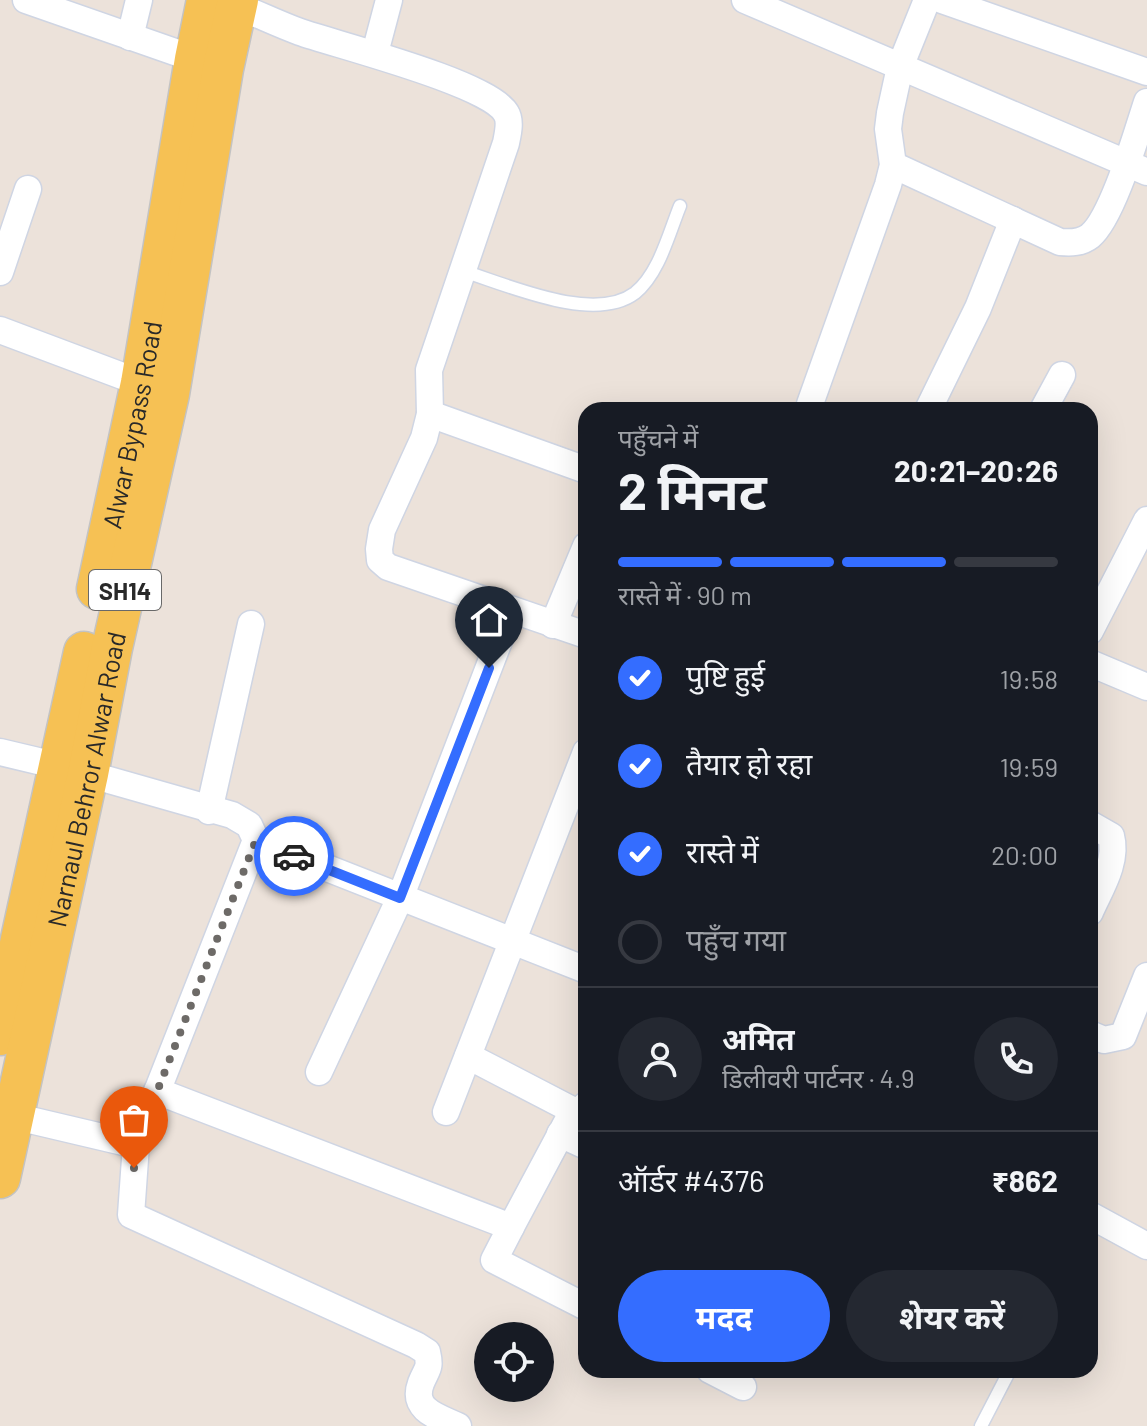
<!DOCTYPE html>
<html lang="hi">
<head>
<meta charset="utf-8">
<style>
  :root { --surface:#171b24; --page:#242831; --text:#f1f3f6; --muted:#9ea1a6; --line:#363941; --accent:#346dff }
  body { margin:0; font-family:Barlow,"Noto Sans Devanagari",sans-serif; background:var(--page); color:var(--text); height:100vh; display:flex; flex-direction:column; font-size:30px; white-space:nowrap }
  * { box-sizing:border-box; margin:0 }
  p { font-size:26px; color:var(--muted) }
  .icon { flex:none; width:44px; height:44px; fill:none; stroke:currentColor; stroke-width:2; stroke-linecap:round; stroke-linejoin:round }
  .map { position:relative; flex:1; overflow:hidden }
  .sheet { position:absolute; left:578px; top:402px; width:520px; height:976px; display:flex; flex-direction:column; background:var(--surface); border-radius:24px; box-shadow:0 8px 32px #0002 }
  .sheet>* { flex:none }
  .controls { position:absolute; left:474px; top:1322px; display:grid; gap:16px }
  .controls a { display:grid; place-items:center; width:80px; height:80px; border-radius:50%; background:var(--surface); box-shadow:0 8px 32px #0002; font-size:40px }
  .pin { position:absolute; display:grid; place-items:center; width:68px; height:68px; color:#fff; margin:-82px -34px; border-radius:50% 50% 50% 0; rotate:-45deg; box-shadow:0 0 8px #0007 }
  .pin .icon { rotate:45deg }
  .courier { position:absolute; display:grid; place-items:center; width:80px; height:80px; margin:-40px; border:6px solid #346dff; border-radius:50%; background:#fff; color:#222; box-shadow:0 2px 10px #0007 }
  .summary em { font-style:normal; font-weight:700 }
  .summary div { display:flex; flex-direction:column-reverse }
  .summary { display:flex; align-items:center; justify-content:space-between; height:136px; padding:0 40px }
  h1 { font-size:52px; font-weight:700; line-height:60px }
  .bar { display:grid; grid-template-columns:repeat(4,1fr); gap:12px 8px; align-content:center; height:96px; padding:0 40px }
  .bar i { height:10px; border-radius:6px; background:var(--line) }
  .bar .current { background:var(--accent) }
  .bar p { grid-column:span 4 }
  .line { display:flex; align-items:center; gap:20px; padding:0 40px; border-top:2px solid var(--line) }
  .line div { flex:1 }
  .round { display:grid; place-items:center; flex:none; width:84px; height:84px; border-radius:42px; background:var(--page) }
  ol { padding:0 40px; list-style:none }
  li { display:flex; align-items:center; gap:24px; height:88px }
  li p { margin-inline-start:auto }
  li .icon { padding:8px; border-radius:50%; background:var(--accent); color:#fff; stroke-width:4 }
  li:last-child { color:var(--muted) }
  li i { width:44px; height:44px; border:4px solid var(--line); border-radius:50% }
  .cta { display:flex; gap:16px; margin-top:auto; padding:16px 40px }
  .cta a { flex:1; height:92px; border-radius:48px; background:var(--accent); color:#fff; font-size:32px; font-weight:700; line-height:92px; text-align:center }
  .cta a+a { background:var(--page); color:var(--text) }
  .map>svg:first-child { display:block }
</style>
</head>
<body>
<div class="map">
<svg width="1147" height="1426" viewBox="0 0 1147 1426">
  <rect width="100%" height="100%" fill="#ece2da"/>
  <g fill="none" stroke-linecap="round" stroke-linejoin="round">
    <defs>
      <g id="lane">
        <path d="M463,271C508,285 594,324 635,293C659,274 669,233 680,206"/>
        <polyline points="981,1426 1010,1370"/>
      </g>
      <g id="street">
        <polyline points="26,0 195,59"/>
        <polyline points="745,0 1147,172"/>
        <polyline points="942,0 1147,72"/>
        <path d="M237,6C258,14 278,24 300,32C337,45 489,83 506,113C511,121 508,133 506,143L429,370L430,414L424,438L382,530L379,549L380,560L388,567L586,635"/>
        <polyline points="130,37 139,0"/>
        <polyline points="375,53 389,0"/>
        <path d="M893,165L1060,242C1071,243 1081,243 1090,236C1113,217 1137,132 1147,102"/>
        <polyline points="0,272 28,189"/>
        <polyline points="0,330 141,383"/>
        <polyline points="810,404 888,185 893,165 888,129 890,113 900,67 927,0"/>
        <polyline points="928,410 978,308 1013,220"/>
        <polyline points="1043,410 1062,375"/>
        <polyline points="430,414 586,470"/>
        <polyline points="553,625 586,546"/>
        <polyline points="1090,631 1147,520"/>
        <polyline points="1090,663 1147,687"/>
        <polyline points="0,752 59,766"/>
        <polyline points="88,774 232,815 249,825 256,840 136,1145"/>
        <polyline points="209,811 251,624"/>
        <path d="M1090,824L1111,836C1118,862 1100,889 1090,912"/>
        <polyline points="256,840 586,970"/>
        <polyline points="1090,1034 1104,1040 1123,1036 1147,976"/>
        <polyline points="468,1056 578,1113"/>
        <polyline points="319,1072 400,898 511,610"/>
        <polyline points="157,1091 511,1227 494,1260 586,1307"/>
        <polyline points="446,1112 586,752"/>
        <path d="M13,1116L136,1145L131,1215L416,1345L427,1352C431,1369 427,1368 421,1383C411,1410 438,1417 458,1426"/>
        <polyline points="560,1134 586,1146"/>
        <polyline points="1090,1215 1147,1246"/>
        <polyline points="511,1227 567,1122 586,1105"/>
        <polyline points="710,1370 743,1387"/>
      </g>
      <g id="primary">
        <path id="s1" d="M97,589L141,383L195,59L207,0"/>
        <polyline points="0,1035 84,652"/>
        <path id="s2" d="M0,1178L88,774L112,648L169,394L223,69L238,0"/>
      </g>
    </defs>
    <use href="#lane" stroke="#cfd5e3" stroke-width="15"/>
    <use href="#street" stroke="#cfd5e3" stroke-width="29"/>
    <use href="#primary" stroke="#c3c3c3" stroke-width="43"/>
    <use href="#lane" stroke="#fff" stroke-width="12"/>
    <use href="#street" stroke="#fff" stroke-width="26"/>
    <use href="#primary" stroke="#f6c154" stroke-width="40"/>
  </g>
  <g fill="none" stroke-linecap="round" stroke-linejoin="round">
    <polyline stroke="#6d6a67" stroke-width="8" stroke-dasharray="0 14.4" points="134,1168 136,1145 256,840 294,856"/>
    <polyline stroke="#346dff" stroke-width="10" points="294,856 400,898 489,668"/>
  </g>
  <g text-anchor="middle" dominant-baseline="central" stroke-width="7" stroke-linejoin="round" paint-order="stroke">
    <rect fill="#fff" stroke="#696969" stroke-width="2" x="89" y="570" width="72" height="40" rx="6"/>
    <g font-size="24" font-weight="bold" fill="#292929">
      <text x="125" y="590">SH14</text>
    </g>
    <g font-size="26" fill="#292929" stroke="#fff">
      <text stroke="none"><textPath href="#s1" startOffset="168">Alwar Bypass Road</textPath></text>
      <text stroke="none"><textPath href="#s2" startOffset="408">Narnaul Behror Alwar Road</textPath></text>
    </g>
  </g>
</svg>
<div class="controls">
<a><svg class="icon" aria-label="locate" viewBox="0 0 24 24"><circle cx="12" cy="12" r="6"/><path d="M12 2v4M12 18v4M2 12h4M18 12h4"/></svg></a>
</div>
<div class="pin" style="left:134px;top:1168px;background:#ea580c"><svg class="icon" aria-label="bag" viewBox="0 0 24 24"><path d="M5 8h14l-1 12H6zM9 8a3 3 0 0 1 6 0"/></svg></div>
<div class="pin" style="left:489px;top:668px;background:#1f2937"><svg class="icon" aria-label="home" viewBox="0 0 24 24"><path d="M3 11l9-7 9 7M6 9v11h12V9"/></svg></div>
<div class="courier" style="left:294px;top:856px"><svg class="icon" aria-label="car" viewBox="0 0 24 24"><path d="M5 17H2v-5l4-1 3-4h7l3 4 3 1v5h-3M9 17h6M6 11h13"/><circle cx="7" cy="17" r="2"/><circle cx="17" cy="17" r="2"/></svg></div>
<section class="sheet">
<div class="summary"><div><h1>2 मिनट</h1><p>पहुँचने में</p></div><em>20:21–20:26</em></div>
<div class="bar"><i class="current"></i><i class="current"></i><i class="current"></i><i></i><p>रास्ते में · 90 m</p></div>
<ol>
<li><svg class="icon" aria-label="check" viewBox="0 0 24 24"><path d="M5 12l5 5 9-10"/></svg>पुष्टि हुई<p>19:58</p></li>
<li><svg class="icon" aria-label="check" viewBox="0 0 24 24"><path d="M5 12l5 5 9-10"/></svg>तैयार हो रहा<p>19:59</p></li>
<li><svg class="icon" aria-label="check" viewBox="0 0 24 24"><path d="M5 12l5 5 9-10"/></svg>रास्ते में<p>20:00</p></li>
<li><i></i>पहुँच गया</li>
</ol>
<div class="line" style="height:144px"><a class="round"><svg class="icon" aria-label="person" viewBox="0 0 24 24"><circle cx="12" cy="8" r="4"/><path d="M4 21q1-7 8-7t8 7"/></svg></a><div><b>अमित</b><p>डिलीवरी पार्टनर · 4.9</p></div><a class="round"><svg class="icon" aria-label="phone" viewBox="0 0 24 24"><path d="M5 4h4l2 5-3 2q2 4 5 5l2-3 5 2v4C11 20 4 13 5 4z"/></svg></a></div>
<div class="line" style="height:104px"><div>ऑर्डर #4376</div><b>₹862</b></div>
<div class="cta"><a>मदद</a><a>शेयर करें</a></div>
</section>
</div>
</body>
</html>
